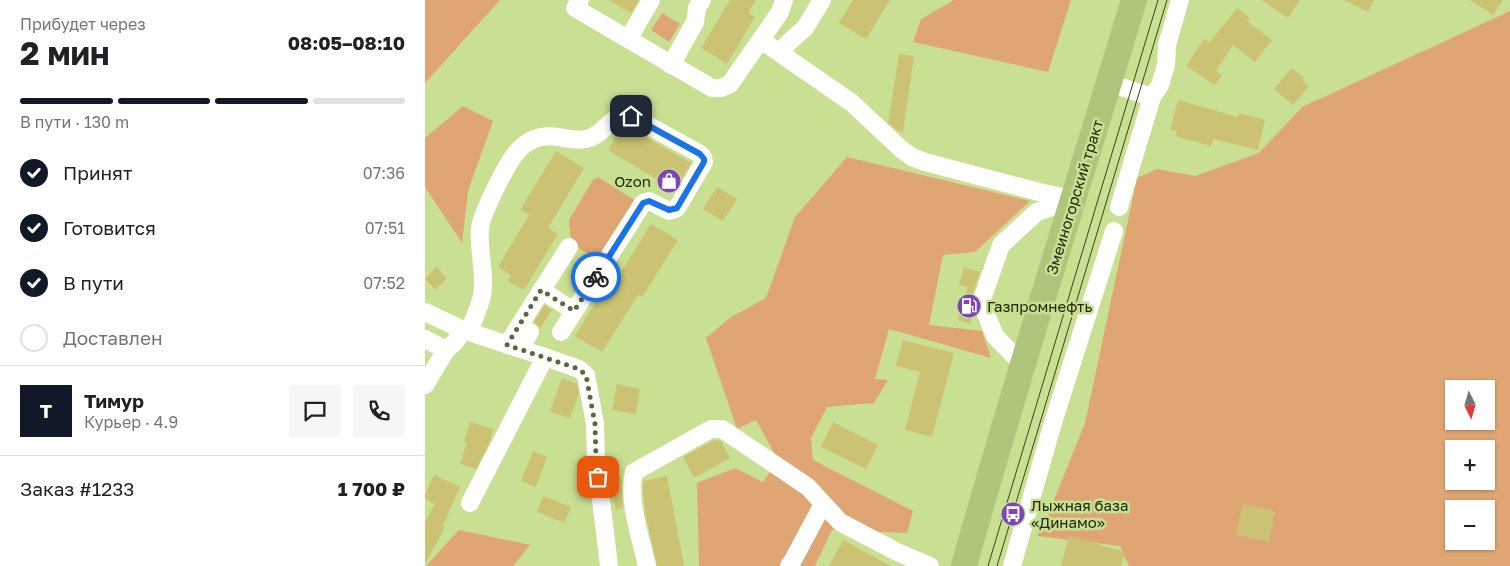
<!DOCTYPE html>
<html lang="ru">
<head>
<meta charset="utf-8">
<style>
  :root { --surface:#fff; --page:#f6f6f6; --text:#202124; --muted:#757577; --line:#e0e0e0; --accent:#111827 }
  body { margin:0; font-family:"Golos Text",sans-serif; background:var(--page); color:var(--text); height:100vh; display:flex; flex-direction:column; font-size:19px; white-space:nowrap }
  * { box-sizing:border-box; margin:0 }
  p { font-size:16px; color:var(--muted) }
  .icon { flex:none; width:28px; height:28px; fill:none; stroke:currentColor; stroke-width:2; stroke-linecap:round; stroke-linejoin:round }
  .map { position:relative; flex:1; overflow:hidden }
  .panel { display:flex; flex-direction:column; background:var(--surface); width:425px }
  .panel>* { flex:none }
  .needle { width:32px; rotate:175deg }
  .buttons { position:absolute; left:1020px; top:380px; display:grid; gap:10px }
  .buttons a { display:grid; place-items:center; width:50px; height:50px; border-radius:0px; background:var(--surface); box-shadow:0 1px 4px #0004; font-size:25px }
  .pin { position:absolute; display:grid; place-items:center; width:42px; height:42px; color:#fff; margin:-21px; border-radius:10px; box-shadow:0 2px 8px #0006 }
  .courier { position:absolute; display:grid; place-items:center; width:50px; height:50px; margin:-25px; border:4px solid #1a73e8; border-radius:50%; background:#fff; color:#222; box-shadow:0 1px 6px #0007 }
  .head em { font-style:normal; font-weight:700 }
  .head div { display:flex; flex-direction:column-reverse }
  .head { display:flex; align-items:center; justify-content:space-between; height:85px; padding:0 20px }
  h1 { font-size:32px; font-weight:700; line-height:38px }
  .bar { display:grid; grid-template-columns:repeat(4,1fr); gap:8px 5px; align-content:center; height:60px; padding:0 20px }
  .bar i { height:6px; border-radius:4px; background:var(--line) }
  .bar .selected { background:var(--accent) }
  .bar p { grid-column:span 4 }
  .line { display:flex; align-items:center; gap:12px; padding:0 20px; border-top:1px solid var(--line) }
  .line div { flex:1 }
  .round { display:grid; place-items:center; flex:none; width:52px; height:52px; border-radius:0px; background:var(--page) }
  ol { padding:0 20px; list-style:none }
  li { display:flex; align-items:center; gap:15px; height:55px }
  li p { margin-inline-start:auto }
  li .icon { padding:5px; border-radius:50%; background:var(--accent); color:#fff; stroke-width:4 }
  li:last-child { color:var(--muted) }
  li i { width:28px; height:28px; border:2px solid var(--line); border-radius:50% }
  main { display:flex; flex:1; min-height:0 }
  .map>svg:first-child { display:block }
</style>
</head>
<body>
<main>
<section class="panel">
<div class="head"><div><h1>2 мин</h1><p>Прибудет через</p></div><em>08:05–08:10</em></div>
<div class="bar"><i class="selected"></i><i class="selected"></i><i class="selected"></i><i></i><p>В пути · 130 m</p></div>
<ol>
<li><svg class="icon" aria-label="check" viewBox="0 0 24 24"><path d="M5 12l5 5 9-10"/></svg>Принят<p>07:36</p></li>
<li><svg class="icon" aria-label="check" viewBox="0 0 24 24"><path d="M5 12l5 5 9-10"/></svg>Готовится<p>07:51</p></li>
<li><svg class="icon" aria-label="check" viewBox="0 0 24 24"><path d="M5 12l5 5 9-10"/></svg>В пути<p>07:52</p></li>
<li><i></i>Доставлен</li>
</ol>
<div class="line" style="height:90px"><b class="round" style="background:var(--accent);color:#fff">Т</b><div><b>Тимур</b><p>Курьер · 4.9</p></div><a class="round"><svg class="icon" aria-label="chat" viewBox="0 0 24 24"><path d="M4 5h16v11H9l-5 4z"/></svg></a><a class="round"><svg class="icon" aria-label="phone" viewBox="0 0 24 24"><path d="M5 4h4l2 5-3 2q2 4 5 5l2-3 5 2v4C11 20 4 13 5 4z"/></svg></a></div>
<div class="line" style="height:65px"><div>Заказ #1233</div><b>1 700 ₽</b></div>
</section>
<div class="map">
<svg width="1085" height="566" viewBox="0 0 1085 566">
  <rect width="100%" height="100%" fill="#c9e093"/>
  <g fill="#dfa673" fill-rule="evenodd">
    <polygon points="0,0 75,0 0,83"/>
    <polygon points="529,0 646,0 623,72 488,42 496,19"/>
    <path d="M1085,11V566H704L695,546L612,536L623,515L660,423L712,178L732,169L770,176L834,153L877,107ZM1029,389H1061V421H1029ZM1029,449H1061V481H1029ZM1029,509H1061V541H1029Z"/>
    <polygon points="237,13 255,24 244,42 226,30"/>
    <polygon points="38,106 68,121 43,191 37,243 0,187 0,138"/>
    <polygon points="422,157 605,201 550,252 518,255 504,325 557,331 566,358 464,329 450,379 463,380 449,403 402,407 386,438 388,460 488,511 482,533 407,530 390,566 274,566 272,483 310,468 338,482 353,460 331,420 312,429 281,338 306,317 341,298 370,217"/>
    <path d="M173,177L211,201L173,260L147,244C146,242 144,223 144,220L168,180Z"/>
    <polygon points="34,530 105,545 88,566 1,566"/>
  </g>
  <g fill="#ccc273">
    <polygon points="184,0 214,0 206,13"/>
    <polygon points="305,0 331,0 323,13 330,17 302,64 276,48"/>
    <polygon points="428,0 465,0 441,39 414,23"/>
    <polygon points="836,0 875,0 863,18"/>
    <polygon points="919,0 949,0 943,12"/>
    <polygon points="1045,0 1078,0 1068,15"/>
    <polygon points="812,8 825,18 822,21 847,40 830,62 808,45 791,71 797,75 790,85 761,66 779,39 785,42"/>
    <polygon points="474,54 489,56 478,132 473,131 463,123"/>
    <polygon points="867,68 879,78 877,80 884,86 868,105 849,89"/>
    <polygon points="753,100 813,117 814,113 840,120 833,150 788,139 786,146 750,136 752,131 745,130"/>
    <polygon points="200,127 203,127 266,163 250,190 183,150 195,129"/>
    <polygon points="131,151 159,168 123,228 133,234 99,290 82,281 86,275 73,267 104,215 95,210"/>
    <polygon points="292,187 312,199 298,221 278,209"/>
    <polygon points="226,224 253,240 217,297 213,295 177,352 150,336 185,278 190,282"/>
    <polygon points="11,267 22,278 11,290 0,279"/>
    <polygon points="539,267 555,272 546,298 549,312 545,324 533,320 543,287 534,285"/>
    <polygon points="120,305 127,310 115,328 109,322"/>
    <polygon points="478,340 529,353 507,437 480,430 495,372 471,366"/>
    <polygon points="137,378 152,384 154,394 145,418 125,412"/>
    <polygon points="192,384 215,389 211,414 187,410"/>
    <polygon points="45,422 68,429 64,444 51,469 35,464 42,442 39,441"/>
    <polygon points="408,422 453,445 441,469 396,447"/>
    <polygon points="289,440 296,441 305,458 269,478 258,457"/>
    <polygon points="108,451 122,457 111,487 96,481"/>
    <polygon points="9,475 35,487 18,525 20,527 0,564 0,522 10,504 0,499 0,495"/>
    <polygon points="196,476 198,508 191,510 185,478"/>
    <polygon points="242,476 259,566 232,566 221,517 218,494 218,481"/>
    <polygon points="118,496 146,507 139,523 112,512"/>
    <polygon points="818,504 850,511 844,542 811,535"/>
    <polygon points="644,536 700,552 696,566 636,566"/>
    <polygon points="418,540 466,566 404,566"/>
  </g>
  <g fill="none" stroke-linecap="round" stroke-linejoin="round">
    <g stroke="#fff" stroke-width="18">
      <polyline points="155,0 150,8 287,88 296,88 305,84 355,12 359,0"/>
      <polyline points="204,38 226,0"/>
      <polyline points="336,40 427,103 476,149 487,157 500,162 618,193 649,199"/>
      <polyline points="356,52 363,43 380,28 397,0"/>
      <polyline points="246,65 270,22 272,8 277,0"/>
      <polyline points="684,83 727,97"/>
      <polyline points="694,207 727,97 735,85 741,65 742,45 755,0"/>
      <polyline points="116,290 149,311"/>
      <polyline points="0,312 38,330"/>
      <path d="M44,332C48,321 54,308 57,296C61,274 53,250 55,228C57,213 81,165 91,153C96,147 102,142 109,139C130,131 144,143 161,139C181,135 183,114 206,116L275,154L278,157L279,162L252,208L244,211L224,201L218,203L136,332"/>
      <polyline points="0,339 21,350"/>
      <polyline points="82,345 144,247"/>
      <polyline points="95,349 105,332"/>
      <polyline points="597,364 570,336 556,302 576,245 612,212 649,199"/>
      <polyline points="0,385 21,350 30,342 38,330 120,357 154,369 161,375 170,424 171,459 184,566"/>
      <polyline points="45,503 120,357"/>
      <path d="M222,566C216,539 202,499 209,472L286,429H297L383,487L415,522L472,552L505,566"/>
      <polyline points="364,566 368,560 398,504"/>
      <polyline points="587,566 627,426 689,231"/>
    </g>
    <path stroke="#afc57b" stroke-width="26" d="M539,566C592,376 652,189 709,0"/>
    <g stroke="#38421b" stroke-width="1">
      <polyline points="563,566 733,0"/>
      <polyline points="572,566 742,0"/>
    </g>
  </g>
  <g fill="none" stroke-linecap="round" stroke-linejoin="round">
    <polyline stroke="#5b6839" stroke-width="5" stroke-dasharray="0 9" points="171,277 149,311 116,290 82,345 154,369 161,375 170,424 171,459 173,477"/>
    <polyline stroke="#1a73e8" stroke-width="6" points="171,277 218,203 224,201 244,210 252,208 279,162 279,159 275,154 206,116"/>
  </g>
  <defs>
    <symbol id="shop-disc" viewBox="-11 -11 22 22"><circle r="9.5" fill="#7d45bc" stroke="#c9e093"/><path d="M-5-2.5h2.3a2.7 3.5 0 0 1 5.4 0H5L5.5 6h-11ZM-1.5-2.5h3a1.5 2.3 0 0 0-3 0Z" fill="#fff"/></symbol>
    <symbol id="fuel-disc" viewBox="-11 -11 22 22"><circle r="9.5" fill="#7d45bc" stroke="#c9e093"/><path d="M-5.5-6h7V0h2V4h1.3V-2.5L3-4.5l.8-.8L6-3V5H2.5V1h-1V6h-7ZM-4.2-4.7v3.2H.2V-4.7Z" fill="#fff"/></symbol>
    <symbol id="bus-disc" viewBox="-11 -11 22 22"><circle r="9.5" fill="#7d45bc" stroke="#c9e093"/><path d="M-5-6H5V4H4V6H2V4H-2V6H-4V4H-5ZM-3.5-4V0h7V-4ZM-3.5 1.2v1.5H-2V1.2ZM2 1.2v1.5H3.5V1.2Z" fill="#fff"/></symbol>
  </defs>
  <g fill-rule="evenodd">
    <use href="#shop-disc" x="230" y="167" width="28" height="28"/>
    <use href="#fuel-disc" x="530" y="292" width="28" height="28"/>
    <use href="#bus-disc" x="574" y="500" width="28" height="28"/>
  </g>
  <g text-anchor="middle" dominant-baseline="central" stroke-width="5" stroke-linejoin="round" paint-order="stroke">
    <g font-size="15" fill="#202808" stroke="#c9e093" text-anchor="start">
      <text x="226" y="181" text-anchor="end">Ozon</text>
      <text x="562" y="306">Газпромнефть</text>
      <text x="606" y="505">Лыжная база<tspan x="606" dy="17">«Динамо»</tspan></text>
    </g>
    <g font-size="15" fill="#202808" stroke="#c9e093">
      <text transform="translate(649 197) rotate(-73)">Змеиногорский тракт</text>
    </g>
  </g>
</svg>
<div class="buttons">
<a><svg class="needle" viewBox="-14 -14 28 28"><path d="M0-13l5 13h-10z" fill="#e53935"/><path d="M0 13l5-13h-10z" fill="#757577"/></svg></a>
<a>+</a>
<a>−</a>
</div>
<div class="pin" style="left:173px;top:477px;background:#ea580c"><svg class="icon" aria-label="bag" viewBox="0 0 24 24"><path d="M5 8h14l-1 12H6zM9 8a3 3 0 0 1 6 0"/></svg></div>
<div class="pin" style="left:206px;top:116px;background:#1f2937"><svg class="icon" aria-label="home" viewBox="0 0 24 24"><path d="M3 11l9-7 9 7M6 9v11h12V9"/></svg></div>
<div class="courier" style="left:171px;top:277px"><svg class="icon" aria-label="bike" viewBox="0 0 24 24"><circle cx="6" cy="16" r="4"/><circle cx="18" cy="16" r="4"/><path d="M6 16l4-8h5l3 8M10 8l3 8H6M13 5h3"/></svg></div>
</div>
</main>
</body>
</html>
